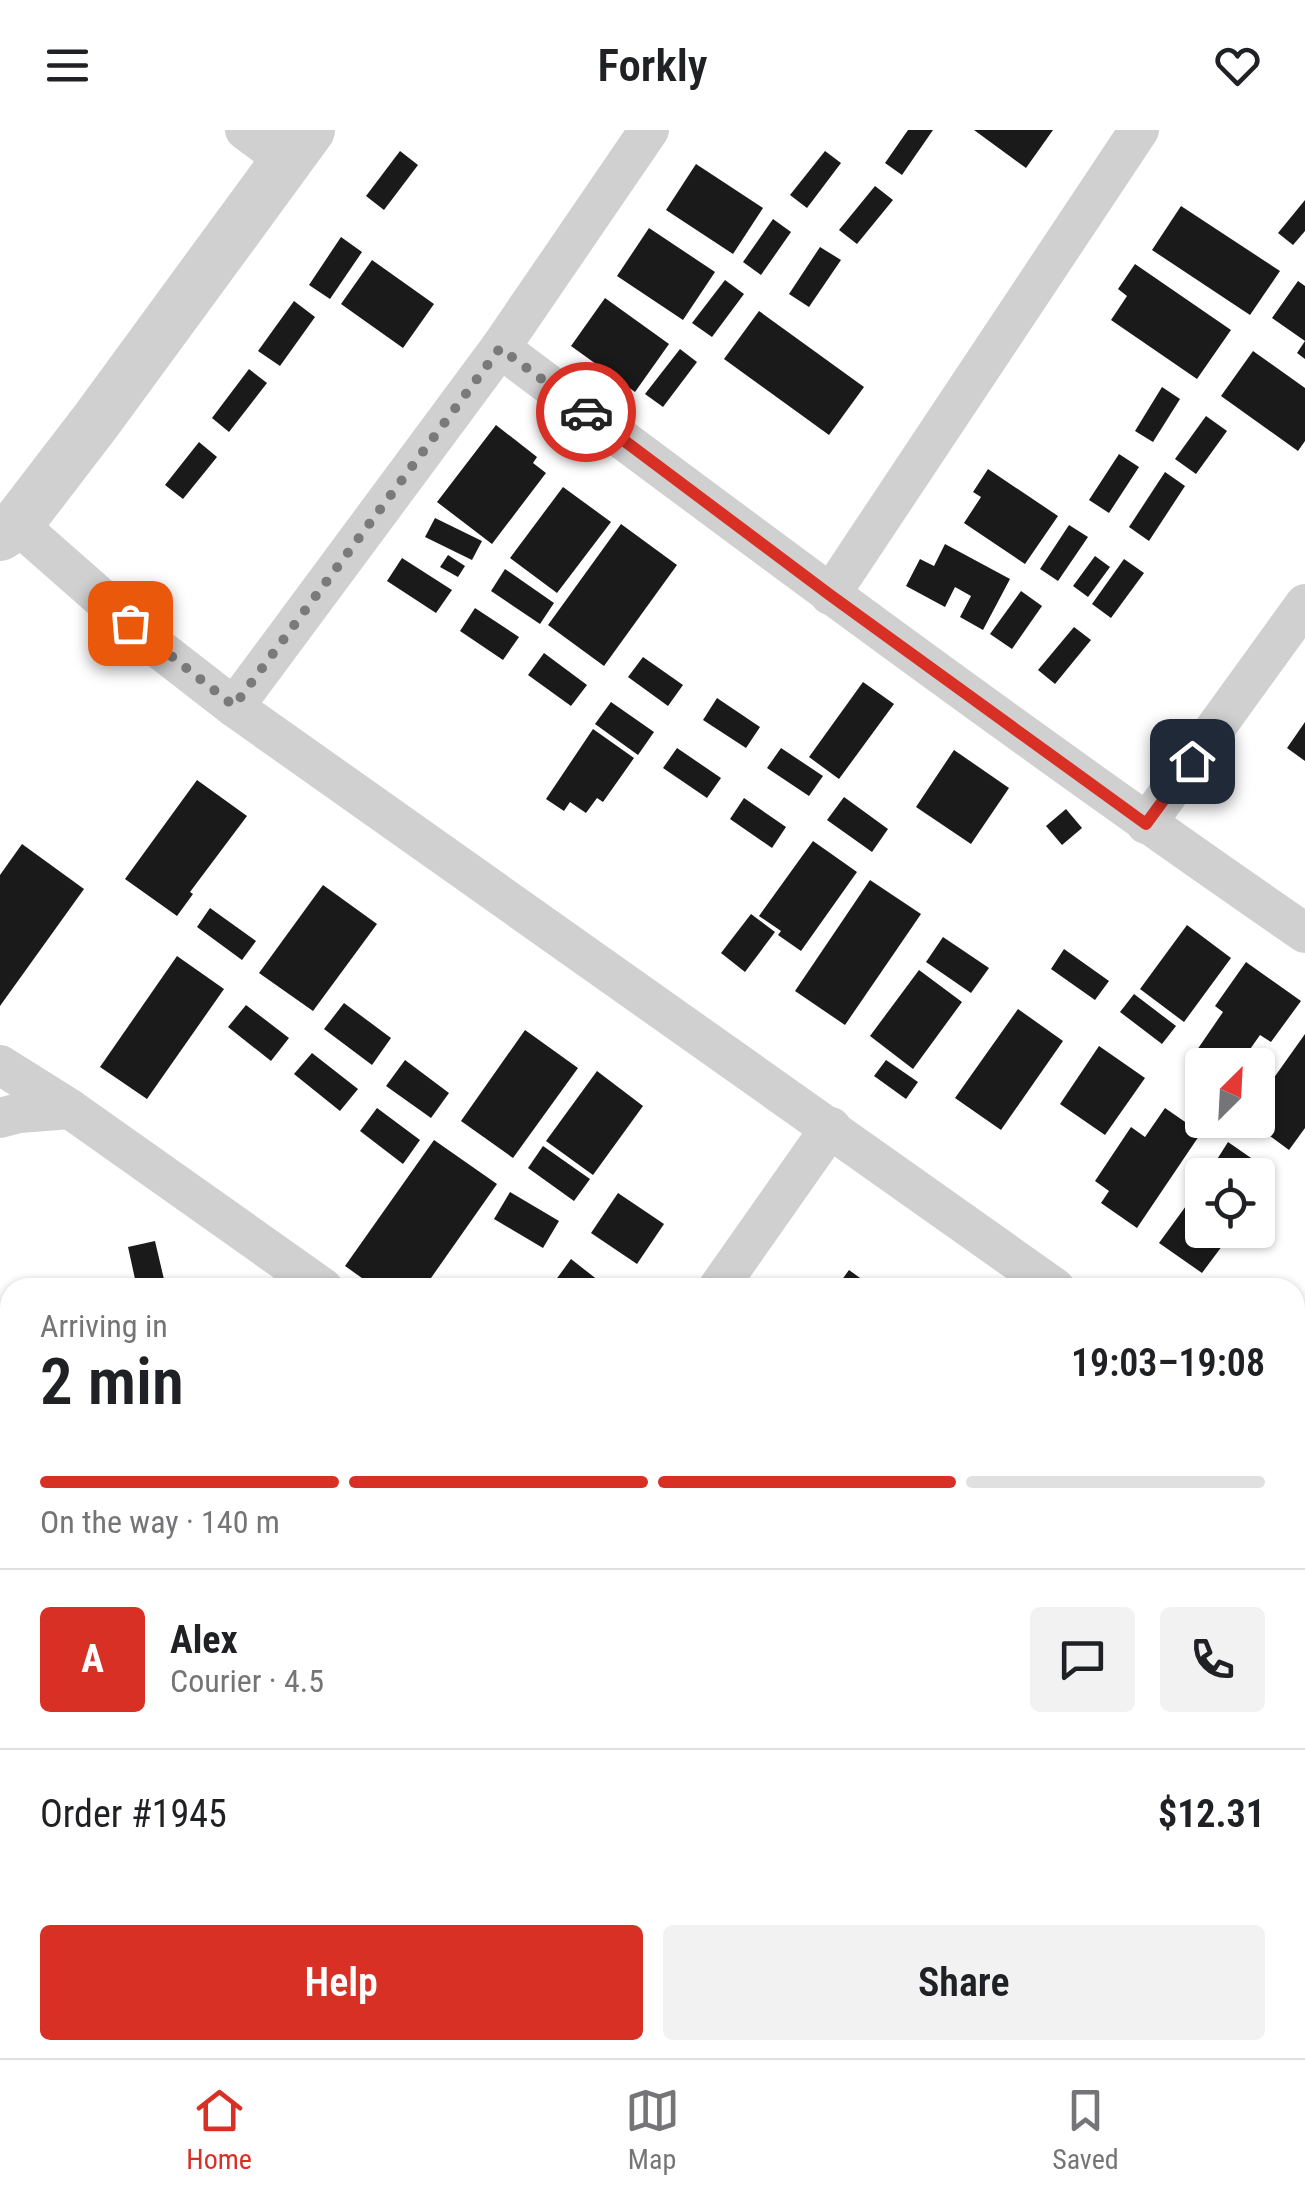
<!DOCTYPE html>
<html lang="en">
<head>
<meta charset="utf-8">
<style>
  :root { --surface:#fff; --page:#f2f2f2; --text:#202124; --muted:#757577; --line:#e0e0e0; --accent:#d93025 }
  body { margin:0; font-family:"Roboto Condensed",sans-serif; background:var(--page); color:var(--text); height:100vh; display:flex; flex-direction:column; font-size:38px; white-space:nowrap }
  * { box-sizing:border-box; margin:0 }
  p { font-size:32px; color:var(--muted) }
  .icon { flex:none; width:55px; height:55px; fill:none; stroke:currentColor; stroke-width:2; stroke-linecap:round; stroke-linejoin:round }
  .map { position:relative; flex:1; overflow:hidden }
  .details { position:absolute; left:0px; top:1148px; width:1305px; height:782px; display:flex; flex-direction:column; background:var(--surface); border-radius:30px 30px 0 0; box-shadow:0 2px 8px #0004 }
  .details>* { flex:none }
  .needle { width:65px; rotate:24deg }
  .controls { position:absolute; left:1185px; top:918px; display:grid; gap:20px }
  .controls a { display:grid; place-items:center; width:90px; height:90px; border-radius:10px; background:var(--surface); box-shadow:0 2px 8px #0004; font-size:50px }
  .pin { position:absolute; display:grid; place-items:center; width:85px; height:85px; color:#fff; margin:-42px; border-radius:20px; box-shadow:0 5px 15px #0006 }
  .courier { position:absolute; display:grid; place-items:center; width:100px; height:100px; margin:-50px; border:8px solid #d93025; border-radius:50%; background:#fff; color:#222; box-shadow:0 2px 12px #0007 }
  .overview em { font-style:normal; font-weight:600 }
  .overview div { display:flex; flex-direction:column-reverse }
  .overview { display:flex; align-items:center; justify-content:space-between; height:170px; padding:0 40px }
  h1 { font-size:65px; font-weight:600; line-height:75px }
  .bar { display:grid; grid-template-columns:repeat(4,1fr); gap:15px 10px; align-content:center; height:120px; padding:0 40px }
  .bar i { height:12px; border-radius:8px; background:var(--line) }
  .bar .selected { background:var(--accent) }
  .bar p { grid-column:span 4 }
  .line { display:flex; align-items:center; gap:25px; padding:0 40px; border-top:2px solid var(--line) }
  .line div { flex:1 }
  .round { display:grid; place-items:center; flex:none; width:105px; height:105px; border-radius:10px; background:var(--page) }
  .cta { display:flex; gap:20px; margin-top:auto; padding:20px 40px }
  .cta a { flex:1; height:115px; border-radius:10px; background:var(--accent); color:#fff; font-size:40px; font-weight:600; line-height:115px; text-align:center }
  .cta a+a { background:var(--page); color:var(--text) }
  header { display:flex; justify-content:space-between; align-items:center; height:130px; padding:0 40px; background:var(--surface); font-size:45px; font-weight:600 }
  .dock { display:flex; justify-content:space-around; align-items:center; height:140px; border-top:2px solid var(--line); background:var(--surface); font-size:28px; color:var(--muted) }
  .dock a { display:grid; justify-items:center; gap:5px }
  .dock .selected { color:var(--accent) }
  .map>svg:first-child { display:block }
</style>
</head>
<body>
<header><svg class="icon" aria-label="menu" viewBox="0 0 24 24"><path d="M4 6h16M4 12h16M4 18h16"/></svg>Forkly<svg class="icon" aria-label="heart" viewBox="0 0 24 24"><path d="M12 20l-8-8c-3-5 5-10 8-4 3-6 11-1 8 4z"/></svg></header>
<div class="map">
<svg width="1305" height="1928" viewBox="0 0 1305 1928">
  <rect width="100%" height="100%" fill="#fff"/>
  <g fill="#1a1a1a">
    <polygon points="908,0 933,0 902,45 885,33"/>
    <polygon points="974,0 1053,0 1026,38"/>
    <polygon points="400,21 418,35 384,80 366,66"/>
    <polygon points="825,21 841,33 807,78 790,65"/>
    <polygon points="696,34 763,78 733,124 666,80"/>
    <polygon points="875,56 893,70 857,114 839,100"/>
    <polygon points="1305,70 1305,101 1293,115 1278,103"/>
    <polygon points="1181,76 1280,141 1250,185 1152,120"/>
    <polygon points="773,89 791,102 761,145 743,132"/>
    <polygon points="649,98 715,142 683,190 617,146"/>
    <polygon points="341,107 362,122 330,169 309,155"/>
    <polygon points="820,117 841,130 809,177 789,164"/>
    <polygon points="372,130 434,174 403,218 341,174"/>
    <polygon points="1135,134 1231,200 1197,249 1111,190 1127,166 1118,159"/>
    <polygon points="725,150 744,164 712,207 692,193"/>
    <polygon points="1298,151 1305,156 1305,229 1297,223 1305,211 1272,188"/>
    <polygon points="605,168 669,214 635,262 571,216"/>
    <polygon points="294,171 315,187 280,236 258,221"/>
    <polygon points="759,181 864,257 829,305 724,229"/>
    <polygon points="680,219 697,232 663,277 645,264"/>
    <polygon points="1253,221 1305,258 1305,311 1298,321 1221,266"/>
    <polygon points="249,239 267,253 229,302 212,288"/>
    <polygon points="1162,257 1180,269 1153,312 1135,301"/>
    <polygon points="1206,286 1227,301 1196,344 1175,329"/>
    <polygon points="496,295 537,327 533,333 546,343 492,414 437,372"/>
    <polygon points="199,312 217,327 183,369 165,355"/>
    <polygon points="1119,324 1139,337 1109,383 1089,370"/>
    <polygon points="988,339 1058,386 1025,434 964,393 981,367 973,362"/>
    <polygon points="1165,342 1185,356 1149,411 1129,397"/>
    <polygon points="563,357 611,392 557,463 510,428"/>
    <polygon points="435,388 482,411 472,430 425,407"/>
    <polygon points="621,394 677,435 604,536 548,495"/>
    <polygon points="1069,395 1088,407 1058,451 1040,439"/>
    <polygon points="945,414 1010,449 983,500 960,487 971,466 955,457 945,477 906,456 920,429 934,436"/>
    <polygon points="448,425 465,436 458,447 440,437"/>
    <polygon points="1095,426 1110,437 1088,467 1073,456"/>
    <polygon points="402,428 452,460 436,483 387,451"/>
    <polygon points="1124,429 1144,443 1111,488 1092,474"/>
    <polygon points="505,439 554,473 540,494 491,461"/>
    <polygon points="1021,461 1042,476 1012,519 990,504"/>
    <polygon points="475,478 519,507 503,530 460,501"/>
    <polygon points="1074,497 1091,510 1055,554 1038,540"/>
    <polygon points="544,523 587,555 571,576 528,545"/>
    <polygon points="643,527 683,555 668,576 628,547"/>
    <polygon points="863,552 894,574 839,649 809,627"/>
    <polygon points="717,568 760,597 746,618 703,590"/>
    <polygon points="611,572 654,602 638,625 595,594"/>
    <polygon points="1305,592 1305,631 1287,618"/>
    <polygon points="593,599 634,628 603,672 597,668 586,683 570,672 564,681 546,669"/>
    <polygon points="677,618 721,648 707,668 663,638"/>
    <polygon points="781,618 823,646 809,666 767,638"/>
    <polygon points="954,620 1009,658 971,714 916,677"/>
    <polygon points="197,650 247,686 190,762 193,764 177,786 125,749"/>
    <polygon points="844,667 888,699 872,722 827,690"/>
    <polygon points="744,668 786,697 772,718 730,689"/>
    <polygon points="1066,679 1082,698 1062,715 1046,696"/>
    <polygon points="813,711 857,742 801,821 778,805 781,801 759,786"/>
    <polygon points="22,714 84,759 0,876 0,745"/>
    <polygon points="870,750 921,784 845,895 795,861"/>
    <polygon points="323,755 377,794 313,881 259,843"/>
    <polygon points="210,778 256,811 242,830 197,797"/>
    <polygon points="751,784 775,802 745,842 721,823"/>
    <polygon points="1187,795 1231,828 1184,892 1140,859"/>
    <polygon points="943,807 989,838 971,863 926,832"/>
    <polygon points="1064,819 1109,851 1095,870 1051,839"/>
    <polygon points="177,826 224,859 147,969 100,937"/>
    <polygon points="1246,832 1301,871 1271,912 1260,905 1239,935 1218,935 1197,920 1223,882 1215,876"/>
    <polygon points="919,840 962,872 913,939 870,906"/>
    <polygon points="1134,864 1176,896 1162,914 1120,882"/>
    <polygon points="344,873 391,908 372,935 324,899"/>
    <polygon points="246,875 289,908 271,931 228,897"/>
    <polygon points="1018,879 1063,911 1001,1000 955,968"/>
    <polygon points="525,900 578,938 513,1028 461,991"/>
    <polygon points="1305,904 1305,998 1289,1020 1248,990 1258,990 1258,970"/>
    <polygon points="1099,916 1145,948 1105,1005 1060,974"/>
    <polygon points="312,923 358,959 340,981 294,944"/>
    <polygon points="405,930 449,963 431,988 386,956"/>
    <polygon points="886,930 918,952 906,969 874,946"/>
    <polygon points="597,941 643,976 593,1045 546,1011"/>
    <polygon points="377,978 420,1010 403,1034 360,1001"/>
    <polygon points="1165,978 1201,1003 1137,1098 1101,1073 1109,1061 1095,1051 1131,997 1145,1007"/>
    <polygon points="434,1010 497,1054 424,1158 376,1158 345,1136"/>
    <polygon points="1228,1012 1274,1044 1262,1062 1258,1059 1258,1045 1237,1045 1216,1031"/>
    <polygon points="543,1016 590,1049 574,1071 528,1038"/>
    <polygon points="1202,1054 1202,1100 1234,1100 1202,1143 1159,1113"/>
    <polygon points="510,1062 559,1091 543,1118 494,1089"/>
    <polygon points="618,1063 664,1094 637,1134 591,1103"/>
    <polygon points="155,1111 166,1158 137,1158 128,1117"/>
    <polygon points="571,1129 608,1158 550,1158"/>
    <polygon points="849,1140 874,1158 836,1158"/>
    <polygon points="10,1528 10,1580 0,1583 0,1531"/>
    <polygon points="1295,1547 1305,1554 1305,1659 1295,1652"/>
    <polygon points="276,1920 322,1920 325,1928 279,1928"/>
    <polygon points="519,1920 646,1920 640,1928 513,1928"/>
    <polygon points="877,1920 930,1920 935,1923 931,1928 888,1928"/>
    <polygon points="990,1920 1027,1920 1039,1928 985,1928"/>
  </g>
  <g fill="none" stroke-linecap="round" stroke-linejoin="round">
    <g stroke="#d0d0d0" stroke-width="40">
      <polyline points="245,0 287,31"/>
      <path d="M500,218C766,417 1032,615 1305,803"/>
      <polyline points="17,394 158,518 234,577 1055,1158"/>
      <polyline points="830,465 1139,0"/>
      <polyline points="234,577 500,218 649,0"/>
      <polyline points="1146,694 1305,474"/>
      <polyline points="0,935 70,979 323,1158"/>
      <polyline points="0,988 19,983 70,979"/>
      <polyline points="718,1158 831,997"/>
      <polyline points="0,1232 10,1256"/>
      <polyline points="1295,1323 1305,1329"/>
      <polyline points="0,1777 10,1773"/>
      <polyline points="1295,1826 1305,1812"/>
      <polyline points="68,1920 72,1928"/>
      <polyline points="713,1928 719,1920"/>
      <polyline points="1222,1928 1228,1920"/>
    </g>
    <polyline stroke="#d0d0d0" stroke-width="52" points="0,405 17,394 96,291 309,0"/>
  </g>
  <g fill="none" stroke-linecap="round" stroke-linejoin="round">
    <polyline stroke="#7a7a7a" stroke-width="10" stroke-dasharray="0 18" points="130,493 234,576 500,218 586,282"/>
    <polyline stroke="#d93025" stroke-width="12" points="586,282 830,465 1146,694 1192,631"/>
  </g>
</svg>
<div class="controls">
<a><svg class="needle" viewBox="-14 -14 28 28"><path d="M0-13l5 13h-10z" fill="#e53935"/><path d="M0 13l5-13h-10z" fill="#757577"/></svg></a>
<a><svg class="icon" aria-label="locate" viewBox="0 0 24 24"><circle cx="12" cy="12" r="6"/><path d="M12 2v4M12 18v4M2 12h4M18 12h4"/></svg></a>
</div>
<div class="pin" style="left:130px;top:493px;background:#ea580c"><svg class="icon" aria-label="bag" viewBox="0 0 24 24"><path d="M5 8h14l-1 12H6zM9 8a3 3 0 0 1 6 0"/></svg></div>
<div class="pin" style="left:1192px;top:631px;background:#1f2937"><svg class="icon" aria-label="home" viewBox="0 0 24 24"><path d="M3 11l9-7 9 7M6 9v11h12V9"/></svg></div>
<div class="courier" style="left:586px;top:282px"><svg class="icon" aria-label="car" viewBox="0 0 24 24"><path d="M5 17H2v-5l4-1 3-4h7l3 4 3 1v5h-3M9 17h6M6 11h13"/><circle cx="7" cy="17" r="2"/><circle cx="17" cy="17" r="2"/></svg></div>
<section class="details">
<div class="overview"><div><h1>2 min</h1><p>Arriving in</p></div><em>19:03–19:08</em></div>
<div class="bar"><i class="selected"></i><i class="selected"></i><i class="selected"></i><i></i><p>On the way · 140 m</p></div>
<div class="line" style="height:180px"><b class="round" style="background:var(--accent);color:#fff">A</b><div><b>Alex</b><p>Courier · 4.5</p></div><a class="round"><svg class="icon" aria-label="chat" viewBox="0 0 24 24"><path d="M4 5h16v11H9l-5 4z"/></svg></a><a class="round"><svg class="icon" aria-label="phone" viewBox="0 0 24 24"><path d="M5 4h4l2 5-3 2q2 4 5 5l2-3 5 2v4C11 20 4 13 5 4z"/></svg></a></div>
<div class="line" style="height:130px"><div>Order #1945</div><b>$12.31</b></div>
<div class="cta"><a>Help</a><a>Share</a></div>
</section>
</div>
<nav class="dock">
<a class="selected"><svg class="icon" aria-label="home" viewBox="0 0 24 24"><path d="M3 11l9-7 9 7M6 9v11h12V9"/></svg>Home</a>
<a><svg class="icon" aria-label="map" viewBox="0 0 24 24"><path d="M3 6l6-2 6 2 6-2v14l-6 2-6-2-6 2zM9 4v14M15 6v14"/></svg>Map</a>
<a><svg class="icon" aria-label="saved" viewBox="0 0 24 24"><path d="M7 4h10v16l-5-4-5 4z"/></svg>Saved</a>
</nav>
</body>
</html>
